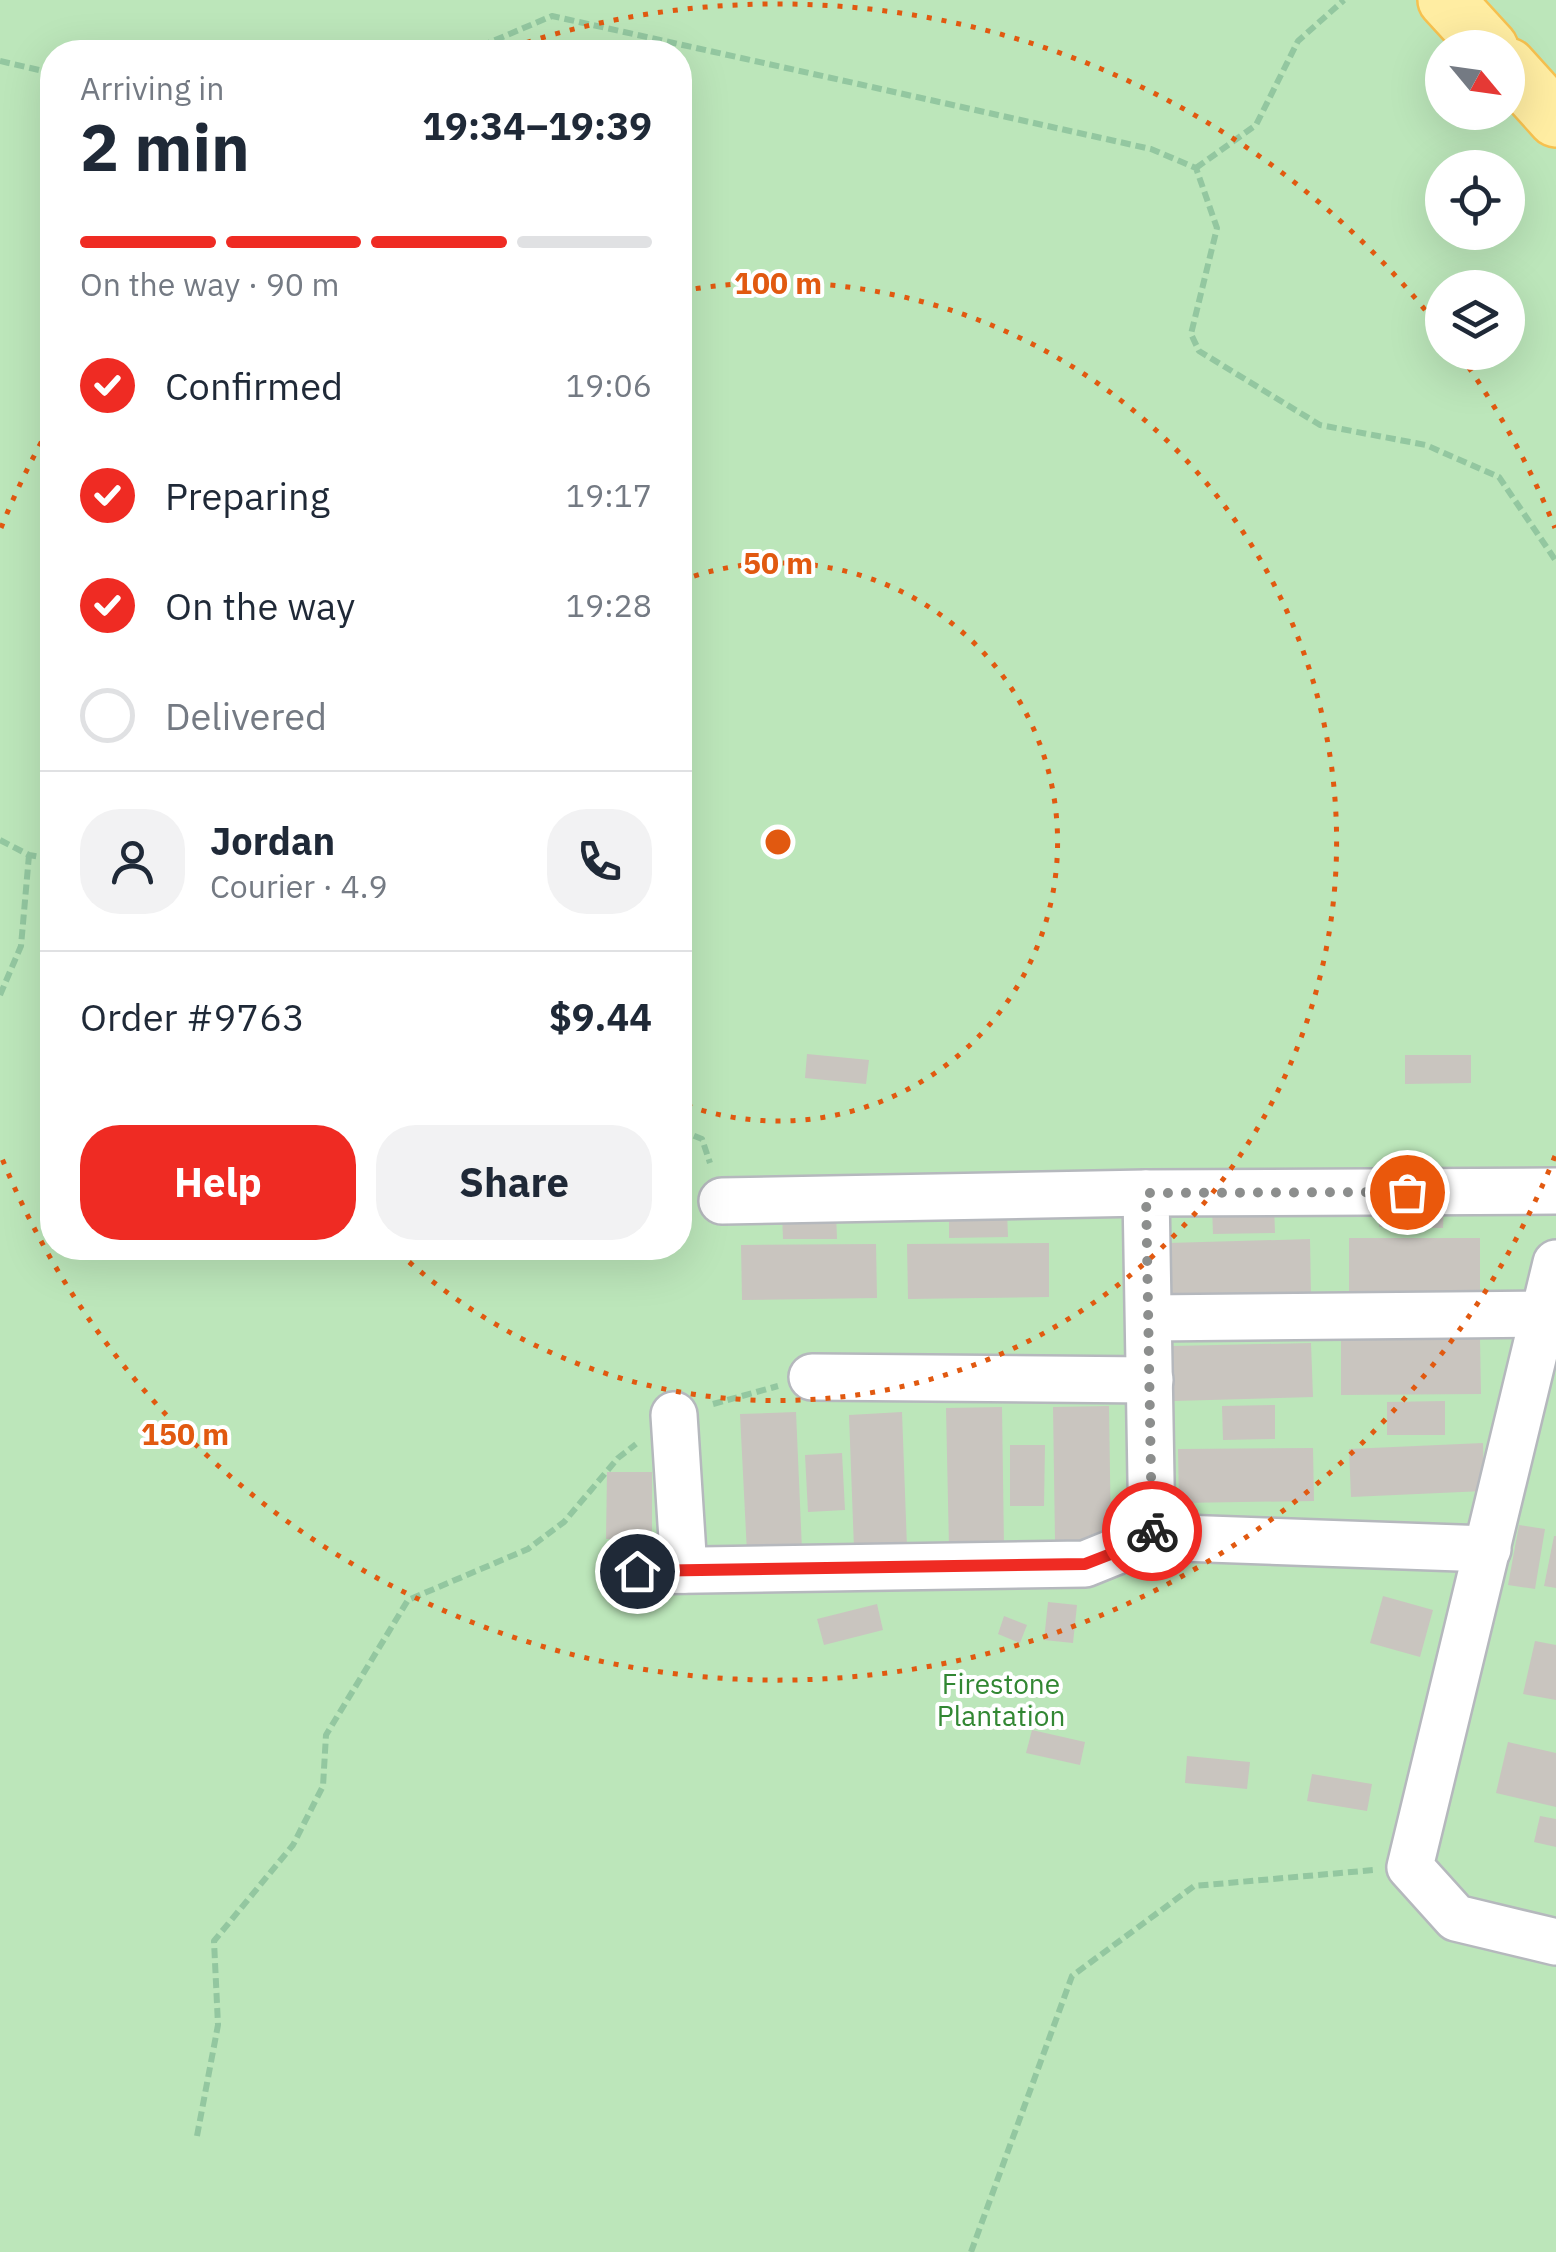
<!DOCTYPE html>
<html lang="en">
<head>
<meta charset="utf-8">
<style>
  :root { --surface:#fff; --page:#f2f2f3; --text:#1f2937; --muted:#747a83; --line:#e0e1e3; --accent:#ef2b23 }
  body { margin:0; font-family:"IBM Plex Sans",sans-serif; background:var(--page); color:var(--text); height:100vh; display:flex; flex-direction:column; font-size:38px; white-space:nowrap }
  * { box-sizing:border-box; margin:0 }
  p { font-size:32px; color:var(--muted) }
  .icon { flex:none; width:55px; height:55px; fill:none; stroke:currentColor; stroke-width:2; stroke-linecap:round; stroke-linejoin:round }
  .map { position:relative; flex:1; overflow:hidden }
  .panel { position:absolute; left:40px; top:40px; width:652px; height:1220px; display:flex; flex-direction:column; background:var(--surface); border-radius:40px; box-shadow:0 10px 40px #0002 }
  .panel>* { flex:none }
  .needle { width:65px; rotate:119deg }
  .tools { position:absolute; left:1425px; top:30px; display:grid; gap:20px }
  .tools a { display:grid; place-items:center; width:100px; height:100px; border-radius:50%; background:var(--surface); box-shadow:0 10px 40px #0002; font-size:50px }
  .pin { position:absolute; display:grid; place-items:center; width:85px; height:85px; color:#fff; margin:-42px; border:5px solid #fff; border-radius:50%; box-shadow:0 2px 10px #0007 }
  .courier { position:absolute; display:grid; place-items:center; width:100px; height:100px; margin:-50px; border:8px solid #ef2b23; border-radius:50%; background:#fff; color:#222; box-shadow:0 2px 12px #0007 }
  .headline em { font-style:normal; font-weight:800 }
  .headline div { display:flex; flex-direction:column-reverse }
  .headline { display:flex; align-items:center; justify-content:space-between; height:170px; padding:0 40px }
  h1 { font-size:65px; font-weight:800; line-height:75px }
  .bar { display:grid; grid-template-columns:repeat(4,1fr); gap:15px 10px; align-content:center; height:120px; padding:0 40px }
  .bar i { height:12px; border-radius:8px; background:var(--line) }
  .bar .on { background:var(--accent) }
  .bar p { grid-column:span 4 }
  .line { display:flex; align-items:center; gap:25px; padding:0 40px; border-top:2px solid var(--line) }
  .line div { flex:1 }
  .round { display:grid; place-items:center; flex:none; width:105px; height:105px; border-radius:40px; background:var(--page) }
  ol { padding:0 40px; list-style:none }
  li { display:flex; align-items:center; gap:30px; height:110px }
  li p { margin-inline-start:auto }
  li .icon { padding:10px; border-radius:50%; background:var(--accent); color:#fff; stroke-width:4 }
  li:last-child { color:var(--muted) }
  li i { width:55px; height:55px; border:5px solid var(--line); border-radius:50% }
  .action { display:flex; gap:20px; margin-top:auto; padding:20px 40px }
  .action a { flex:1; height:115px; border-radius:40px; background:var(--accent); color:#fff; font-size:40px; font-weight:800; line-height:115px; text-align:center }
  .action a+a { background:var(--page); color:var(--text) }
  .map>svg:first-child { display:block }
</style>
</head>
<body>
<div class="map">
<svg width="1556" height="2252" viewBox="0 0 1556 2252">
  <rect width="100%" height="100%" fill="#ece9df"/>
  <path fill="#bce6ba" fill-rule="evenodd" d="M0,0H1556V2252H0ZM1442,48H1508V112H1442ZM52,52H680V1248H52ZM1442,168H1508V232H1442ZM1442,288H1508V352H1442Z"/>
  <g fill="#c9c5bf">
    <polygon points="807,1054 869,1060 866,1084 805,1078"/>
    <polygon points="1405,1055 1471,1055 1471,1083 1405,1084"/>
    <polygon points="1274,1205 1275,1233 1213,1234 1212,1207"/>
    <polygon points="1379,1205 1444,1206 1443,1228 1379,1227"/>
    <polygon points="1007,1211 1008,1237 949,1238 949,1212"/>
    <polygon points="836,1212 837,1239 783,1239 782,1213"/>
    <rect x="1349" y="1238" width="131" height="53"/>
    <polygon points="1310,1239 1311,1295 1169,1299 1168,1243"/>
    <polygon points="1049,1243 1049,1297 908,1299 907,1244"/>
    <polygon points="876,1244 877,1298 742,1300 741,1245"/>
    <polygon points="1480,1339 1481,1394 1341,1395 1341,1340"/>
    <polygon points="1311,1343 1313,1397 1174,1401 1173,1346"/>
    <polygon points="1445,1401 1445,1435 1387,1435 1387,1402"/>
    <polygon points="1275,1405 1275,1439 1223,1440 1222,1406"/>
    <polygon points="1109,1406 1111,1540 1055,1540 1053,1407"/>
    <polygon points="1002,1407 1004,1547 949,1548 946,1408"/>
    <polygon points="796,1412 802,1550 747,1553 740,1414"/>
    <polygon points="902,1412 907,1547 854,1549 849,1415"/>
    <polygon points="1483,1443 1484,1491 1351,1497 1349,1449"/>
    <polygon points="1010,1445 1045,1445 1044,1506 1010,1506"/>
    <polygon points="1313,1448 1314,1501 1179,1503 1178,1449"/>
    <polygon points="842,1453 845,1510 808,1512 805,1455"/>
    <polygon points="607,1472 652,1472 652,1539 606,1539"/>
    <polygon points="1519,1525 1545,1529 1535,1589 1508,1585"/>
    <polygon points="1554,1536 1556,1536 1556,1588 1544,1586"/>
    <polygon points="1383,1596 1433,1610 1420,1657 1370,1643"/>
    <polygon points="1048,1602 1077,1605 1073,1643 1044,1640"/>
    <polygon points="877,1604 883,1630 824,1645 817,1619"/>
    <polygon points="1004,1616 1027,1625 1020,1643 998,1634"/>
    <polygon points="1535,1641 1556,1645 1556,1700 1523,1694"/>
    <polygon points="1032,1730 1085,1742 1080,1765 1026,1753"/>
    <polygon points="1508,1742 1556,1753 1556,1807 1496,1793"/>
    <polygon points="1187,1756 1250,1762 1247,1789 1185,1783"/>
    <polygon points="1312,1774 1372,1784 1367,1811 1307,1801"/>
    <polygon points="1540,1816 1556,1819 1556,1847 1534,1842"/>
  </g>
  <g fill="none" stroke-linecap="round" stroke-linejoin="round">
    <defs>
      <g id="street">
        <polyline points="722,1201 1146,1193"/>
        <polyline points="1556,1263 1410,1867 1456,1918 1556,1942"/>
        <polyline points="1149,1318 1544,1314"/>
        <polyline points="812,1377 1150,1380"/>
        <polyline points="674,1415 684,1570"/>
        <polyline points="1152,1537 1146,1193 1556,1191"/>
        <polyline points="637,1571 1085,1564 1152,1537 1488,1549"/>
      </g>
      <g id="primary">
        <polyline points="1446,0 1490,48"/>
        <polyline points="1508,66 1556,119"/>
      </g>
    </defs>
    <use href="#street" stroke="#b5b8bd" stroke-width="50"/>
    <use href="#primary" stroke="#f6c14f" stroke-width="60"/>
    <g stroke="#93c7a0" stroke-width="6" stroke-dasharray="10 5" stroke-linecap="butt">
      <polyline points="467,52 552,16 1151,149 1196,168 1217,228 1191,334 1199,351 1320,425 1426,445 1499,477 1556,561"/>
      <polyline points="0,61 52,73"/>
      <polyline points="1196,168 1256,125 1298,41 1344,0"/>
      <polyline points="0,840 29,855 52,859"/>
      <polyline points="0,995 21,946 29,855"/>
      <polyline points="680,1130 702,1139 710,1163"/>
      <polyline points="713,1404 778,1386"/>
      <polyline points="197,2136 218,2025 214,1941 293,1845 323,1786 326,1735 408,1600 528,1549 564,1522 618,1458 636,1444"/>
      <polyline points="971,2252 1072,1976 1194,1886 1374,1870"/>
    </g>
    <use href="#street" stroke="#fff" stroke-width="45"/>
    <use href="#primary" stroke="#ffeda2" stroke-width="55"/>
  </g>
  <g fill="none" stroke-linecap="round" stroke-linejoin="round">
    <polyline stroke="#8c8e8d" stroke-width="10" stroke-dasharray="0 18" points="1152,1531 1146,1193 1407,1192"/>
    <polyline stroke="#ef2b23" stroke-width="12" points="637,1571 1085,1564 1152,1538 1152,1531"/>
  </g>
  <g fill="none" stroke="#e15910" stroke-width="5" stroke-dasharray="5 10">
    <path d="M680 581A279 279 0 1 1 680 1103"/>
    <path d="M681 291A559 559 0 1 1 397 1251"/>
    <path d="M1555 1156A838 838 0 0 1 1 1156M1 528A838 838 0 0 1 52 423M498 52A838 838 0 0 1 1438 326M1460 355A838 838 0 0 1 1555 528"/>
  </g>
  <g text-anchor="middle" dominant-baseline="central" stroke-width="8" stroke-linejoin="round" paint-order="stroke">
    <g font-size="28" fill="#328733" stroke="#fff">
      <text x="1001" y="1683">Firestone<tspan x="1001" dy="32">Plantation</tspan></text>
    </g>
  </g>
  <circle cx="778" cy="842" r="15" fill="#e15910" stroke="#fff" stroke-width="5"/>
  <g font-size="30" text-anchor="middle" font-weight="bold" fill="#e15910" stroke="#fff" stroke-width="8" stroke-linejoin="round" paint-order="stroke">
    <text x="778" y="294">100 m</text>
    <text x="778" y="574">50 m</text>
    <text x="185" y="1445">150 m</text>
  </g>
</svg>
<div class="tools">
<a><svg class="needle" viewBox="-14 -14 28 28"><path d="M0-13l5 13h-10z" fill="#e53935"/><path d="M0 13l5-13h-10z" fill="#747a83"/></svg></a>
<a><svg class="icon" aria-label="locate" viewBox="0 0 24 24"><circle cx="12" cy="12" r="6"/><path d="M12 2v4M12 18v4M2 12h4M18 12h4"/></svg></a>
<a><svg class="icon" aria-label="layers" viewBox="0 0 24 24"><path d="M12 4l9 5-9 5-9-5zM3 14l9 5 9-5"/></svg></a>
</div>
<div class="pin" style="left:1407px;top:1192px;background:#ea580c"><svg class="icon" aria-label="bag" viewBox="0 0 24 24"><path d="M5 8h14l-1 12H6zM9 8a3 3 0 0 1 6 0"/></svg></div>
<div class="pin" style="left:637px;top:1571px;background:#1f2937"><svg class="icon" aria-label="home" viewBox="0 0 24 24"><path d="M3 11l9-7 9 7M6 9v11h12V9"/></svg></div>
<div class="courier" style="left:1152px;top:1531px"><svg class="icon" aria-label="bike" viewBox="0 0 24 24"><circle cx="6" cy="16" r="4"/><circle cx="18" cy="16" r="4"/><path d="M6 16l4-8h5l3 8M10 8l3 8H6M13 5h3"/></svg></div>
<section class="panel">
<div class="headline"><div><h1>2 min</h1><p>Arriving in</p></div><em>19:34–19:39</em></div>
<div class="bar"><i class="on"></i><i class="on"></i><i class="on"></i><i></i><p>On the way · 90 m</p></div>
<ol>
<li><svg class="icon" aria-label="check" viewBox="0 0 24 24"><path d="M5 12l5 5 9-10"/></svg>Confirmed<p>19:06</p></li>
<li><svg class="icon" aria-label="check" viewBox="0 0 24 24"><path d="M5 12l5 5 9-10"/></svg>Preparing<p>19:17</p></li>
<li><svg class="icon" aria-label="check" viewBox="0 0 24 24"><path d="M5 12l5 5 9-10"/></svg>On the way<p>19:28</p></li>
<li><i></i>Delivered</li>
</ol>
<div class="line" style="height:180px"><a class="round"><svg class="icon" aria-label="person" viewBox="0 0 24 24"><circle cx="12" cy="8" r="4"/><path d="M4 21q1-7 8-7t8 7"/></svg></a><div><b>Jordan</b><p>Courier · 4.9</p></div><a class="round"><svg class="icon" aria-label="phone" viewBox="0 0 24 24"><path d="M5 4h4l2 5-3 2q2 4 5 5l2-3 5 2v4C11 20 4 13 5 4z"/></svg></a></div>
<div class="line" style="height:130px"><div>Order #9763</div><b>$9.44</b></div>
<div class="action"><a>Help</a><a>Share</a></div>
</section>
</div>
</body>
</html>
